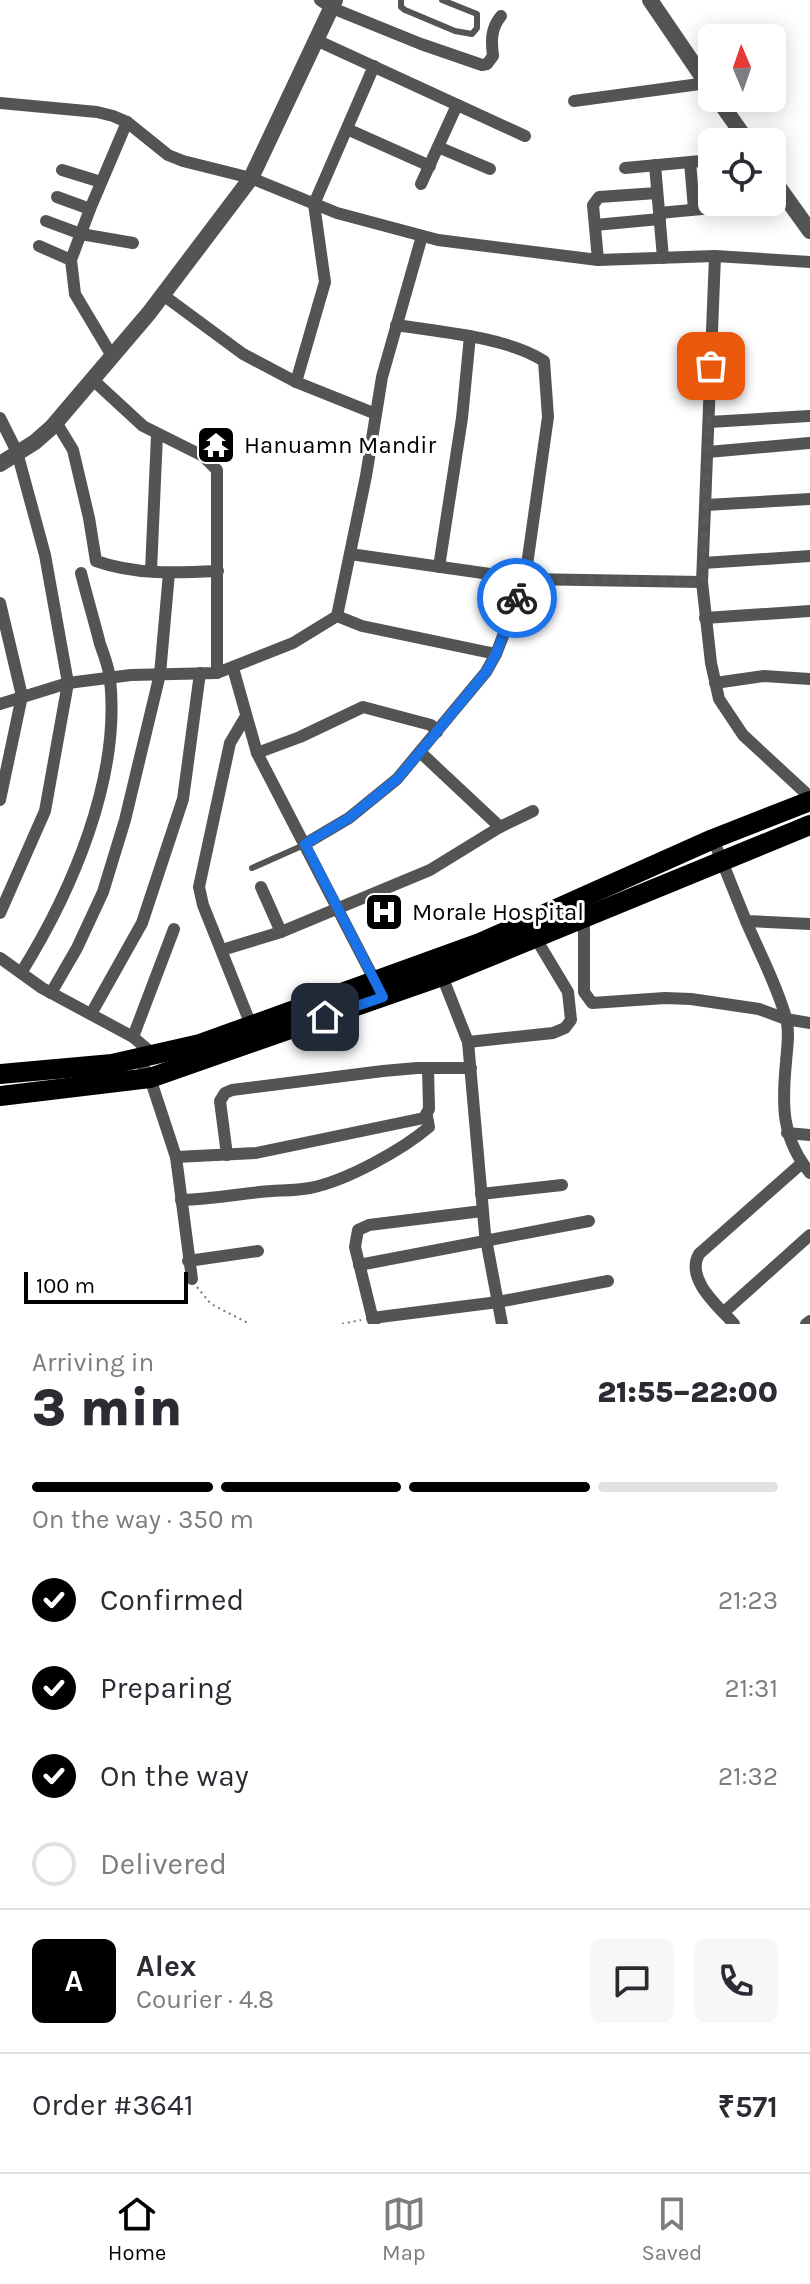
<!DOCTYPE html>
<html lang="en">
<head>
<meta charset="utf-8">
<style>
  :root { --surface:#fff; --page:#f7f7f7; --text:#2b2b33; --muted:#7c7c81; --line:#e1e1e2; --accent:#000 }
  body { margin:0; font-family:Karla,sans-serif; background:var(--page); color:var(--text); height:100vh; display:flex; flex-direction:column; font-size:30px; white-space:nowrap }
  * { box-sizing:border-box; margin:0 }
  p { font-size:26px; color:var(--muted) }
  .icon { flex:none; width:44px; height:44px; fill:none; stroke:currentColor; stroke-width:2; stroke-linecap:round; stroke-linejoin:round }
  .map { position:relative; height:1324px; overflow:hidden }
  .sheet { display:flex; flex-direction:column; background:var(--surface); flex:1 }
  .sheet>* { flex:none }
  .needle { width:52px; rotate:358deg }
  .buttons { position:absolute; left:698px; top:24px; display:grid; gap:16px }
  .buttons a { display:grid; place-items:center; width:88px; height:88px; border-radius:12px; background:var(--surface); box-shadow:0 4px 20px #0003; font-size:40px }
  .scale { position:absolute; left:24px; bottom:20px; width:164px; box-sizing:border-box; padding-left:8px; border:4px solid #000; border-top:0; font-size:22px; line-height:28px; white-space:nowrap; color:#000; -webkit-text-stroke:6px #fff; paint-order:stroke }
  .pin { position:absolute; display:grid; place-items:center; width:68px; height:68px; color:#fff; margin:-34px; border-radius:16px; box-shadow:0 4px 12px #0006 }
  .courier { position:absolute; display:grid; place-items:center; width:80px; height:80px; margin:-40px; border:6px solid #1a73e8; border-radius:50%; background:#fff; color:#222; box-shadow:0 2px 10px #0007 }
  .overview em { font-style:normal; font-weight:800 }
  .overview div { display:flex; flex-direction:column-reverse }
  .overview { display:flex; align-items:center; justify-content:space-between; height:136px; padding:0 32px }
  h1 { font-size:52px; font-weight:800; line-height:60px }
  .bar { display:grid; grid-template-columns:repeat(4,1fr); gap:12px 8px; align-content:center; height:96px; padding:0 32px }
  .bar i { height:10px; border-radius:6px; background:var(--line) }
  .bar .on { background:var(--accent) }
  .bar p { grid-column:span 4 }
  .line { display:flex; align-items:center; gap:20px; padding:0 32px; border-top:2px solid var(--line) }
  .line div { flex:1 }
  .round { display:grid; place-items:center; flex:none; width:84px; height:84px; border-radius:12px; background:var(--page) }
  ol { padding:0 32px; list-style:none }
  li { display:flex; align-items:center; gap:24px; height:88px }
  li p { margin-inline-start:auto }
  li .icon { padding:8px; border-radius:50%; background:var(--accent); color:#fff; stroke-width:4 }
  li:last-child { color:var(--muted) }
  li i { width:44px; height:44px; border:4px solid var(--line); border-radius:50% }
  .tab-bar { display:flex; justify-content:space-around; align-items:center; height:112px; border-top:2px solid var(--line); background:var(--surface); font-size:22px; color:var(--muted) }
  .tab-bar a { display:grid; justify-items:center; gap:4px }
  .tab-bar .on { color:var(--accent) }
  .map>svg:first-child { display:block }
</style>
</head>
<body>
<div class="map">
<svg width="810" height="1324" viewBox="0 0 810 1324">
  <rect width="100%" height="100%" fill="#fff"/>
  <g fill="none" stroke-linecap="round" stroke-linejoin="round">
    <g stroke="#767676" stroke-width="2" stroke-dasharray="2 4" stroke-linecap="butt">
      <polyline points="197,1287 211,1304 250,1324"/>
      <polyline points="342,1324 361,1320"/>
    </g>
    <g stroke="#545454" stroke-width="6">
      <polyline points="401,0 401,7 405,10 455,31 472,34 477,28 477,14 442,0"/>
      <polyline points="252,868 304,845"/>
    </g>
    <g stroke="#545454" stroke-width="12">
      <path d="M320,0L332,8L421,44L482,65L487,64L493,56C491,40 491,28 501,16"/>
      <polyline points="316,40 525,136"/>
      <polyline points="574,101 707,83"/>
      <polyline points="0,103 97,112 113,116 127,122 168,155 183,161 251,178 337,213 438,240 598,260 715,256 810,262"/>
      <polyline points="347,129 430,166"/>
      <polyline points="438,147 490,169"/>
      <polyline points="690,162 694,209"/>
      <polyline points="655,165 663,258"/>
      <polyline points="625,168 712,160"/>
      <polyline points="62,170 101,182"/>
      <polyline points="421,184 457,105"/>
      <polyline points="57,197 90,209"/>
      <polyline points="659,213 787,201"/>
      <polyline points="46,221 81,234 133,243"/>
      <polyline points="595,225 660,219"/>
      <polyline points="39,246 71,260"/>
      <polyline points="715,256 702,582 711,663 719,699 743,735 810,797"/>
      <polyline points="598,260 593,205 599,197 657,193"/>
      <polyline points="163,295 243,354 296,382 376,414"/>
      <polyline points="112,356 75,294 71,260 90,209 127,122"/>
      <polyline points="92,379 143,426 203,456 217,470 217,673"/>
      <polyline points="296,382 325,282 314,204 374,66"/>
      <polyline points="0,418 17,452 45,555 68,683 45,811 0,913"/>
      <path d="M56,422L73,450L89,518L96,561C135,575 177,573 218,571"/>
      <polyline points="709,422 809,416"/>
      <polyline points="708,452 809,443"/>
      <polyline points="706,505 810,499"/>
      <polyline points="350,554 525,579 702,582"/>
      <polyline points="703,563 810,556"/>
      <polyline points="439,567 462,418 470,336"/>
      <polyline points="151,571 157,435"/>
      <polyline points="0,603 22,696 0,800"/>
      <polyline points="337,616 362,626 496,654"/>
      <polyline points="705,618 810,611"/>
      <polyline points="233,668 257,753 378,987"/>
      <polyline points="715,683 764,676 810,679"/>
      <polyline points="0,704 68,683 131,675 217,673 293,643 337,616 366,476 382,377 422,236"/>
      <polyline points="246,716 230,743 199,887 203,905 251,1025"/>
      <polyline points="420,752 500,827"/>
      <polyline points="257,753 300,737 363,707 431,725 437,732"/>
      <polyline points="713,839 746,921 810,924"/>
      <path d="M305,844L349,818L397,779L486,672L496,654L525,579L548,417L544,361C507,337 440,332 396,325"/>
      <polyline points="261,887 281,932"/>
      <polyline points="584,916 584,992 592,1003 665,998 691,999 759,1009 786,1019 810,1023"/>
      <path d="M746,921C759,952 777,985 786,1018C790,1032 787,1048 786,1062C782,1104 781,1138 810,1173"/>
      <polyline points="222,950 281,932 430,870 500,827 533,811"/>
      <polyline points="0,958 42,988 133,1037 154,1055"/>
      <path d="M21,973C72,891 121,778 110,679C109,668 104,655 100,644C94,620 87,597 81,573"/>
      <polyline points="442,976 468,1042 485,1234 502,1324"/>
      <polyline points="51,993 77,948 103,892 125,820 160,674 169,573"/>
      <polyline points="91,1014 142,923 183,799 200,673"/>
      <polyline points="133,1037 174,929"/>
      <polyline points="468,1042 553,1033 565,1028 571,1020 568,992 535,937"/>
      <polyline points="138,1058 150,1078 176,1157 192,1279"/>
      <polyline points="787,1133 810,1135"/>
      <polyline points="227,1155 220,1101 225,1093 232,1090 383,1071 417,1068 471,1068"/>
      <polyline points="176,1157 256,1153 424,1118 429,1109 428,1068"/>
      <polyline points="481,1194 562,1185"/>
      <path d="M181,1200C210,1199 232,1195 260,1192C277,1190 294,1191 310,1188C346,1181 402,1150 429,1127L427,1116"/>
      <polyline points="188,1261 258,1251"/>
      <polyline points="359,1265 589,1221"/>
      <polyline points="724,1312 810,1235"/>
      <polyline points="372,1318 498,1302 608,1281"/>
      <polyline points="374,1324 355,1247 358,1230 369,1225 482,1211"/>
      <path d="M734,1324C718,1306 685,1279 699,1254L802,1163"/>
      <polyline points="806,1324 810,1321"/>
    </g>
    <g stroke="#545454" stroke-width="16">
      <polyline points="650,0 712,91"/>
      <polyline points="717,98 748,142"/>
      <polyline points="772,178 810,231"/>
      <polyline points="0,464 35,442 52,427 149,313 251,178 335,0"/>
    </g>
    <g stroke="#000" stroke-width="20">
      <polyline points="0,1074 112,1064 200,1044 480,943 713,839 810,801"/>
      <polyline points="0,1096 150,1078 442,976 810,825"/>
    </g>
  </g>
  <g fill="none" stroke-linecap="round" stroke-linejoin="round">
    <polyline stroke="#595959" stroke-width="8" stroke-dasharray="0 14.4" points="517,598 525,579 702,582 711,366"/>
    <polyline stroke="#1a73e8" stroke-width="10" points="325,1017 383,997 305,844 349,818 397,779 420,752 486,672 496,654 517,598"/>
  </g>
  <defs>
    <symbol id="temple-square" viewBox="-11 -11 22 22"><rect x="-9" y="-9" width="18" height="18" rx="4" fill="#000" stroke="#fff"/><path d="M0-6L5-2H3V0L6.5 2.5H4V6H1.5V3h-3V6H-4V2.5H-6.5L-3 0V-2H-5Z" fill="#fff"/></symbol>
    <symbol id="hospital-square" viewBox="-11 -11 22 22"><rect x="-9" y="-9" width="18" height="18" rx="4" fill="#000" stroke="#fff"/><path d="M-5-5h3v3.5h4V-5h3V5h-3V1.5h-4V5h-3Z" fill="#fff"/></symbol>
  </defs>
  <g fill-rule="evenodd">
    <use href="#temple-square" x="194" y="423" width="44" height="44"/>
    <use href="#hospital-square" x="362" y="890" width="44" height="44"/>
  </g>
  <g text-anchor="middle" dominant-baseline="central" stroke-width="6" stroke-linejoin="round" paint-order="stroke">
    <g font-size="24" fill="#000" stroke="#fff" text-anchor="start">
      <text x="244" y="445">Hanuamn Mandir</text>
      <text x="412" y="912">Morale Hospital</text>
    </g>
  </g>
</svg>
<div class="buttons">
<a><svg class="needle" viewBox="-14 -14 28 28"><path d="M0-13l5 13h-10z" fill="#e53935"/><path d="M0 13l5-13h-10z" fill="#7c7c81"/></svg></a>
<a><svg class="icon" aria-label="locate" viewBox="0 0 24 24"><circle cx="12" cy="12" r="6"/><path d="M12 2v4M12 18v4M2 12h4M18 12h4"/></svg></a>
</div>
<div class="scale">100 m</div>
<div class="pin" style="left:711px;top:366px;background:#ea580c"><svg class="icon" aria-label="bag" viewBox="0 0 24 24"><path d="M5 8h14l-1 12H6zM9 8a3 3 0 0 1 6 0"/></svg></div>
<div class="pin" style="left:325px;top:1017px;background:#1f2937"><svg class="icon" aria-label="home" viewBox="0 0 24 24"><path d="M3 11l9-7 9 7M6 9v11h12V9"/></svg></div>
<div class="courier" style="left:517px;top:598px"><svg class="icon" aria-label="bike" viewBox="0 0 24 24"><circle cx="6" cy="16" r="4"/><circle cx="18" cy="16" r="4"/><path d="M6 16l4-8h5l3 8M10 8l3 8H6M13 5h3"/></svg></div>
</div>
<section class="sheet">
<div class="overview"><div><h1>3 min</h1><p>Arriving in</p></div><em>21:55–22:00</em></div>
<div class="bar"><i class="on"></i><i class="on"></i><i class="on"></i><i></i><p>On the way · 350 m</p></div>
<ol>
<li><svg class="icon" aria-label="check" viewBox="0 0 24 24"><path d="M5 12l5 5 9-10"/></svg>Confirmed<p>21:23</p></li>
<li><svg class="icon" aria-label="check" viewBox="0 0 24 24"><path d="M5 12l5 5 9-10"/></svg>Preparing<p>21:31</p></li>
<li><svg class="icon" aria-label="check" viewBox="0 0 24 24"><path d="M5 12l5 5 9-10"/></svg>On the way<p>21:32</p></li>
<li><i></i>Delivered</li>
</ol>
<div class="line" style="height:144px"><b class="round" style="background:var(--accent);color:#fff">A</b><div><b>Alex</b><p>Courier · 4.8</p></div><a class="round"><svg class="icon" aria-label="chat" viewBox="0 0 24 24"><path d="M4 5h16v11H9l-5 4z"/></svg></a><a class="round"><svg class="icon" aria-label="phone" viewBox="0 0 24 24"><path d="M5 4h4l2 5-3 2q2 4 5 5l2-3 5 2v4C11 20 4 13 5 4z"/></svg></a></div>
<div class="line" style="height:104px"><div>Order #3641</div><b>₹571</b></div>
</section>
<nav class="tab-bar">
<a class="on"><svg class="icon" aria-label="home" viewBox="0 0 24 24"><path d="M3 11l9-7 9 7M6 9v11h12V9"/></svg>Home</a>
<a><svg class="icon" aria-label="map" viewBox="0 0 24 24"><path d="M3 6l6-2 6 2 6-2v14l-6 2-6-2-6 2zM9 4v14M15 6v14"/></svg>Map</a>
<a><svg class="icon" aria-label="saved" viewBox="0 0 24 24"><path d="M7 4h10v16l-5-4-5 4z"/></svg>Saved</a>
</nav>
</body>
</html>
